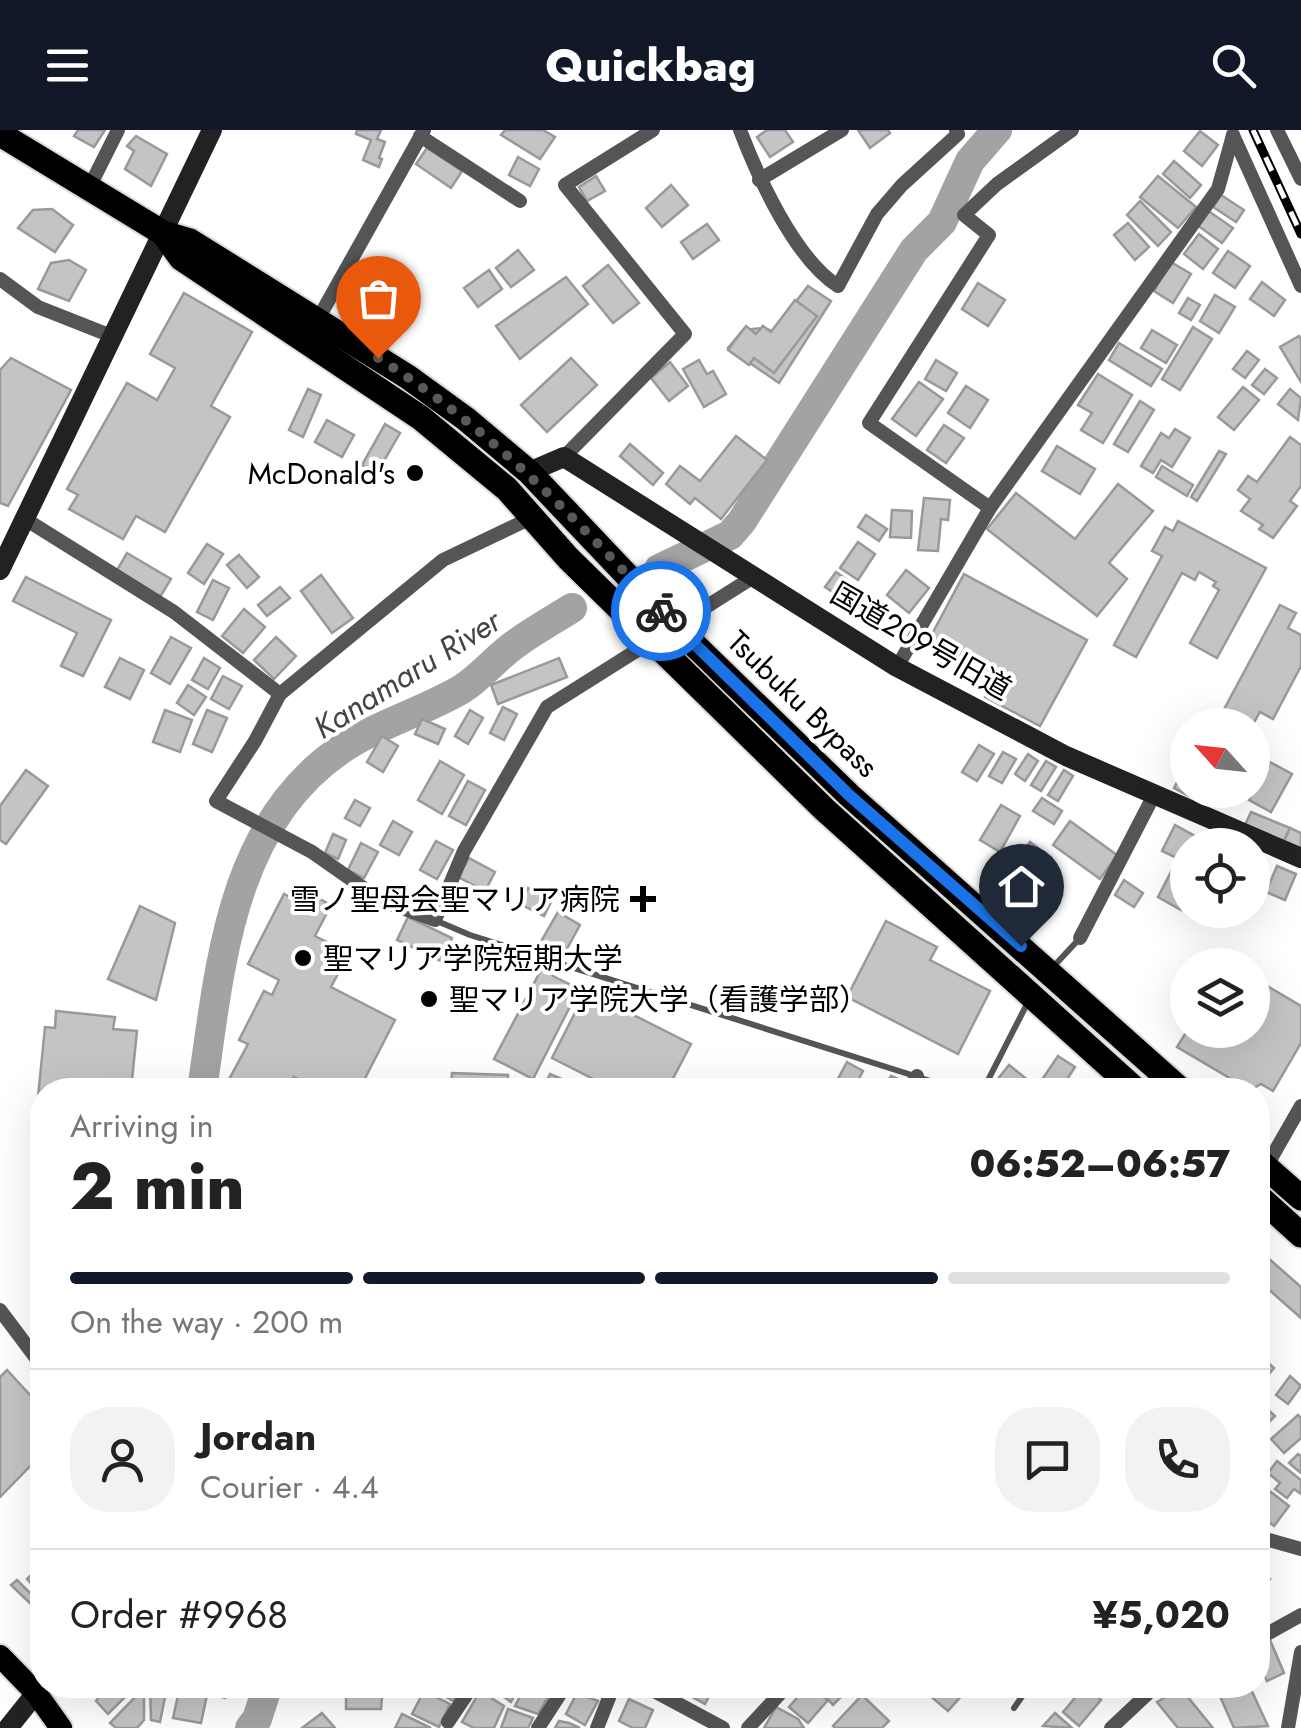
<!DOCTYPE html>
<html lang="en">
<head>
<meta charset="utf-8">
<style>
  :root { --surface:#fff; --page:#f2f2f2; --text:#222; --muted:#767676; --line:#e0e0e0; --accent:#111827 }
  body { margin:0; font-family:Jost,"Noto Sans JP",sans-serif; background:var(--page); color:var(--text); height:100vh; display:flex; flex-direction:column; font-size:38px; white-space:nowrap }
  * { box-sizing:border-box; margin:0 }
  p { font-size:32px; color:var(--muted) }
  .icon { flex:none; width:55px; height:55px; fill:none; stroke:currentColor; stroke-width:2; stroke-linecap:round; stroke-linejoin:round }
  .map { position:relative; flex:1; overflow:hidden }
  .details { position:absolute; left:30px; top:948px; width:1240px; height:620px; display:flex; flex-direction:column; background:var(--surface); border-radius:40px; box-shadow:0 10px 40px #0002 }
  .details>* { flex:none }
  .needle { width:65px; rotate:297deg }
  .tools { position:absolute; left:1170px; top:578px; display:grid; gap:20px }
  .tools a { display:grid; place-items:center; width:100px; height:100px; border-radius:50%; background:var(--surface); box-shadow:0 10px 40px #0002; font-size:50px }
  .pin { position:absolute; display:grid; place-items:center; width:85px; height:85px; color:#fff; margin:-102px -42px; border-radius:50% 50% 50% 0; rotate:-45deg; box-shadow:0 0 10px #0007 }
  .pin .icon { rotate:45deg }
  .courier { position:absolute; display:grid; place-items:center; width:100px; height:100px; margin:-50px; border:8px solid #1a73e8; border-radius:50%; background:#fff; color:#222; box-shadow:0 2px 12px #0007 }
  .summary em { font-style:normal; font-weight:800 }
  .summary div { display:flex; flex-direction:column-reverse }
  .summary { display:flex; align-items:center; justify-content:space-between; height:170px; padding:0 40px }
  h1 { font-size:65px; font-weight:800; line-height:75px }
  .bar { display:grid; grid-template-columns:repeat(4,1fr); gap:15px 10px; align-content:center; height:120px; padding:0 40px }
  .bar i { height:12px; border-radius:8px; background:var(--line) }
  .bar .selected { background:var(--accent) }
  .bar p { grid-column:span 4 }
  .line { display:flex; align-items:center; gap:25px; padding:0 40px; border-top:2px solid var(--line) }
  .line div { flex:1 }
  .round { display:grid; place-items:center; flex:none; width:105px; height:105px; border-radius:40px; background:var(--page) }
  header { display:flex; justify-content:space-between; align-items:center; height:130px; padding:0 40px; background:var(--accent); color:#fff; font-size:45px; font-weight:800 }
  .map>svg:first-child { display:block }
</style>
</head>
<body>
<header><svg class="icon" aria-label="menu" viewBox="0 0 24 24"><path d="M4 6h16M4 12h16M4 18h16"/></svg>Quickbag<svg class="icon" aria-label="search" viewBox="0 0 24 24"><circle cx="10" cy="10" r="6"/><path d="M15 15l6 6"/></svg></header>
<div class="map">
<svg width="1301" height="1598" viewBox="0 0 1301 1598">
  <rect width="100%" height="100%" fill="#fff"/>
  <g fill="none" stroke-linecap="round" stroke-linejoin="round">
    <g stroke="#a3a3a3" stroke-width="30">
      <polyline points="659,439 730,405 742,391 914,120 942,92 970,31 997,0"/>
      <path d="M202,960C220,839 229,696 340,620C378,594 423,582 462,559C481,547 496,528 514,515C533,501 553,490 572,478"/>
      <polyline points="250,1598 257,1589 268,1555"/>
    </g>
  </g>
  <g fill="#c4c4c4" stroke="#999" stroke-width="2.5">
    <polygon points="78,0 105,0 94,17 74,6"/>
    <polygon points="357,0 381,0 377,9 385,12 379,28 382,29 379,37 363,30 371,10 356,4"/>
    <polygon points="505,0 543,0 555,7 540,29 501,5"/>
    <polygon points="767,0 785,0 793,12 770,27 757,7"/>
    <polygon points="858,0 888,0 890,3 870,18"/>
    <polygon points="1200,1 1218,15 1202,36 1184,21"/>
    <polygon points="136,6 167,24 151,56 125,39 134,21 127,16"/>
    <polygon points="427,18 462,41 451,58 416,34"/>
    <polygon points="518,27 539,39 530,56 509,45"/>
    <polygon points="1174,31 1201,55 1190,68 1163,44"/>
    <polygon points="596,46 605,61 587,71 579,57"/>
    <polygon points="1158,46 1196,77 1178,98 1140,67"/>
    <polygon points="671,55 688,75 662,97 646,78"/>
    <polygon points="1221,65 1244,80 1236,92 1213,77"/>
    <polygon points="1140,71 1171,102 1158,116 1127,85"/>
    <polygon points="52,79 73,95 55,122 18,98 33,80"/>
    <polygon points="1207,80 1233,98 1222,113 1197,95"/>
    <polygon points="1128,93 1149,117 1135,130 1114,105"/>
    <polygon points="707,94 719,110 693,129 681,112"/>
    <polygon points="1199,104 1218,119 1203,139 1184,124"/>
    <polygon points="518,120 534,140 511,157 496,138"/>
    <polygon points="1228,121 1250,136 1235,158 1213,143"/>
    <polygon points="69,130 86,140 69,171 38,159 51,133"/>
    <polygon points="1171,132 1191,144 1173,173 1154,161"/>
    <polygon points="608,135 639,173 613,193 583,156"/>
    <polygon points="489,140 502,159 478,177 464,158"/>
    <polygon points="566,147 588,174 520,229 496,196"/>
    <polygon points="1262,152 1285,170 1274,186 1250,169"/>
    <polygon points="978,153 1005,170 988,196 962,179"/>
    <polygon points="808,156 831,171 779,253 728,218 743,200 763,198 773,201"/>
    <polygon points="184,163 252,202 211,276 230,287 165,402 136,386 123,409 69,379 78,365 67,359 127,253 157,270 175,238 150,224"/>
    <polygon points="1215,165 1235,177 1219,203 1200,191"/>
    <polygon points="1188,168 1200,175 1191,190 1179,183"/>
    <polygon points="795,170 817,186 774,243 754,228 749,235 728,220 746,196 756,204 763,196 771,202"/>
    <polygon points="1193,197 1212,209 1180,260 1162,249"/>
    <polygon points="1152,200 1177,215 1166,233 1141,218"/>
    <polygon points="1299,206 1301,210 1301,252 1280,217"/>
    <polygon points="1119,213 1162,239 1151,256 1109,230"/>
    <polygon points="1247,221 1259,230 1245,248 1233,239"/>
    <polygon points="11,228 71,260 8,376 0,373 0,240"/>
    <polygon points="571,228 597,255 547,302 521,275"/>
    <polygon points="699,230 707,244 713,241 726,264 704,277 683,239"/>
    <polygon points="936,230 957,243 946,261 925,249"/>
    <polygon points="670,232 688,256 669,271 651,248"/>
    <polygon points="1265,239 1277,248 1264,264 1252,255"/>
    <polygon points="1098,244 1132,265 1103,313 1081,300 1092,283 1078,275"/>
    <polygon points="919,252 943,269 916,306 892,289"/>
    <polygon points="966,256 988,270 970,298 948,283"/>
    <polygon points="1243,257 1259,270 1234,300 1218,287"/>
    <polygon points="308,259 321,265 303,307 289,300"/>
    <polygon points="1290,259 1301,268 1298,290 1278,274"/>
    <polygon points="1140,271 1154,280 1128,322 1114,314"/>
    <polygon points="327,290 354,305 342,327 315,312"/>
    <polygon points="385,294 400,303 377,343 362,335"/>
    <polygon points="944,295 964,308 946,333 927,320"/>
    <polygon points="1175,299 1190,308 1172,337 1161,330 1153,343 1141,336 1161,303 1169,308"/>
    <polygon points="736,306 767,330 721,389 695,368 690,374 666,354 680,336 700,351"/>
    <polygon points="1290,307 1301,315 1301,356 1290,371 1297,376 1273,408 1259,399 1263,395 1241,381 1250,369 1238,360 1248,346 1257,352"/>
    <polygon points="630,314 663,343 653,355 620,326"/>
    <polygon points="1057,316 1095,339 1080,364 1042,341"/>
    <polygon points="1219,321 1226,324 1197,371 1191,367"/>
    <polygon points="1162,336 1193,355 1187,366 1156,347"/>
    <polygon points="1118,354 1153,381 1109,433 1127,449 1097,486 987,399 1016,363 1075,409"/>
    <polygon points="924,368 950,370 948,390 941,389 938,421 918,420"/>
    <polygon points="892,380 912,381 911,408 890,407"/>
    <polygon points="866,385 887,399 879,411 858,397"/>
    <polygon points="1178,391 1266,438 1217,528 1190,513 1219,460 1213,456 1216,452 1199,442 1195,450 1182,443 1136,527 1114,515 1162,426 1152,421 1165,397 1173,401"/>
    <polygon points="858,412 875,424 858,450 840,438"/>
    <polygon points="207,414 223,424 204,454 188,443"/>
    <polygon points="127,423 171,449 160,467 117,440"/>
    <polygon points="239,425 259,447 247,458 227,435"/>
    <polygon points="906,440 929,458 909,483 887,465"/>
    <polygon points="836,442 865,462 855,477 825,457"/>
    <polygon points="964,444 1087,510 1040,596 985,567 995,547 938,517 931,506"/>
    <polygon points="321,445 353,488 332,503 301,461"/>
    <polygon points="26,447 111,490 83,546 61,536 77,503 13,471"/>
    <polygon points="213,450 229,458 213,490 197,482"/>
    <polygon points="280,457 290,468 267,486 258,475"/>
    <polygon points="1280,475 1296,483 1288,498 1301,505 1301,536 1273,589 1260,582 1252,596 1240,595 1221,585"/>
    <polygon points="244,479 265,497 243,523 222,506"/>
    <polygon points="171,507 191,518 170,554 151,543"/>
    <polygon points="276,507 296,526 274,549 254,530"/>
    <polygon points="120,528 144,540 130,569 105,557"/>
    <polygon points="204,528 220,538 208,559 192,550"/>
    <polygon points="559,528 567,547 498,574 491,555"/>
    <polygon points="223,546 242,556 229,579 211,569"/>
    <polygon points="188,555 206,567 194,585 177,573"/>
    <polygon points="503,577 517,584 504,610 490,603"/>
    <polygon points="165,580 192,590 180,622 153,612"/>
    <polygon points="207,580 227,588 212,622 193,614"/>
    <polygon points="470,580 483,588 468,614 455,606"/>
    <polygon points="422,589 445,599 438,614 415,604"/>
    <polygon points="382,606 398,616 383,642 367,632"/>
    <polygon points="979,615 994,624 977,651 962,642"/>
    <polygon points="1003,622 1016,629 1002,653 989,646"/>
    <polygon points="1028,624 1038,631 1025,651 1015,644"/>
    <polygon points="440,631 464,645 442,684 418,670"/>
    <polygon points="1046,631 1056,637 1041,661 1031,655"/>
    <polygon points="1188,632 1188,660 1198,660 1194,669 1174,658"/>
    <polygon points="1270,632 1292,644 1271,682 1249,670"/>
    <polygon points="26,640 48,656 6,714 0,710 0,676"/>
    <polygon points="1064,640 1073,646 1058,671 1048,665"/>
    <polygon points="468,651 485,660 466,695 449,686"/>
    <polygon points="1206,660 1230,660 1218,675 1203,663"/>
    <polygon points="1042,668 1062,681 1054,694 1033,681"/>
    <polygon points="355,670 370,678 360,696 345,688"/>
    <polygon points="1001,675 1020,686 1000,722 980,710"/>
    <polygon points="1251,682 1290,698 1284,711 1245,695"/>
    <polygon points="393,691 412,702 399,725 380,715"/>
    <polygon points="1070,691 1117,725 1100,749 1053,715"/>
    <polygon points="1175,695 1195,706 1188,715 1183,731 1162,721"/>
    <polygon points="1290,698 1301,703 1301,719 1284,711"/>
    <polygon points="333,704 346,710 338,729 325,723"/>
    <polygon points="436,711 453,720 437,749 420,740"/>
    <polygon points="1030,712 1042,721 1032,735 1020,726"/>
    <polygon points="361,713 378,722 364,748 348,740"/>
    <polygon points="469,728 495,742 485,761 458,747"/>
    <polygon points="1277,736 1296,744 1285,770 1266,762"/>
    <polygon points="1172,740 1188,748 1188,768 1181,780 1158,767"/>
    <polygon points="1124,750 1143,763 1134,777 1115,765"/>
    <polygon points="458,756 470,761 460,783 448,777"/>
    <polygon points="528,758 552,770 544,786 520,774"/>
    <polygon points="303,760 331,775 315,806 349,823 331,857 395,890 359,960 336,960 316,950 313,957 294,947 287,960 231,960 225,957 248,914 239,910 264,861 272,865 279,850 248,834 284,764 298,771"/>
    <polygon points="140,776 175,793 156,870 108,849"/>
    <polygon points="558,782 580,795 563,826 540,813"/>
    <polygon points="408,787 452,808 441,831 397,810"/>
    <polygon points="886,791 937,817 930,830 990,861 958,924 847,867"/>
    <polygon points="541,840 579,859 533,949 494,929"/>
    <polygon points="1252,847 1301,876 1301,913 1273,961 1261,954 1250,960 1177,917 1188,899 1252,900"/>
    <polygon points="586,861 691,914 667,960 615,960 552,928"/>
    <polygon points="56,881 115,887 113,899 137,901 131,960 42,960 42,990 40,990 42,978 37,977 45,897 55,898"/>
    <polygon points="1058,926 1075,937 1060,960 1035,960"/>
    <polygon points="847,932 863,941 853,960 832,960"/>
    <polygon points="1009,935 1034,955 1030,960 1009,960 997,950"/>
    <polygon points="452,943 508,945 507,960 451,960"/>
    <polygon points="550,944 576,955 573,960 542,960"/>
    <polygon points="891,946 905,952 901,960 882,960"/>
    <polygon points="438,950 442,960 423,960 422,957"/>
    <polygon points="1088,950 1101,959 1101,960 1080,960"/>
    <polygon points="515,952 535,954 535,960 515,960"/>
    <polygon points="1258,1119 1301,1157 1301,1188 1258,1150"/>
    <polygon points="1258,1224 1274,1238 1261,1253 1258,1250"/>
    <polygon points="7,1240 42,1278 42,1324 0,1367 0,1247"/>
    <polygon points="1290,1246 1301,1256 1288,1274 1276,1265"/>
    <polygon points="1264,1276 1275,1286 1258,1303 1258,1283"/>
    <polygon points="1298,1285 1301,1288 1301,1308 1284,1323 1271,1309"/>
    <polygon points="1298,1324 1301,1326 1301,1343 1289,1333"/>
    <polygon points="1277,1331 1301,1350 1301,1364 1294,1359 1287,1368 1275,1359 1280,1353 1268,1343"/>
    <polygon points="1271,1362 1289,1376 1274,1396 1258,1384 1258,1379"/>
    <polygon points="42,1434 42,1465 27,1449"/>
    <polygon points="1258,1437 1270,1449 1258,1463"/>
    <polygon points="17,1450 41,1474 36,1479 11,1455"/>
    <polygon points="1270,1510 1284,1543 1267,1551 1258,1531 1258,1516"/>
    <polygon points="79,1555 100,1555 90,1566"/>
    <polygon points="109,1555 117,1555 125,1567 108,1584 96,1571"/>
    <polygon points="150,1555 167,1557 160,1592 151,1590"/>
    <polygon points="213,1555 229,1559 225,1568 184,1556"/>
    <polygon points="346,1555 383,1555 381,1579 346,1579"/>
    <polygon points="383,1555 408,1555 408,1566 382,1566"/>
    <polygon points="437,1555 456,1555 461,1558 453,1571 434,1560"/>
    <polygon points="494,1555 520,1555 511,1572 497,1562"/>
    <polygon points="526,1555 552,1561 538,1584 515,1576"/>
    <polygon points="583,1555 601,1555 596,1565 581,1560"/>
    <polygon points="670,1555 715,1555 705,1574"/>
    <polygon points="808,1555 828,1570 808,1593 789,1577"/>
    <polygon points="815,1555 844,1555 848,1560 833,1575"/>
    <polygon points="938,1555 953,1555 963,1564 948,1581 929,1565"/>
    <polygon points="1178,1555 1213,1598 1178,1598 1157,1572 1164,1568 1160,1563 1167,1557 1170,1560"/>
    <polygon points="1215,1555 1249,1555 1268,1596 1234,1598"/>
    <polygon points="1085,1556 1101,1570 1079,1596 1063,1582"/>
    <polygon points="144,1558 144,1590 137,1598 116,1598 110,1593"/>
    <polygon points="179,1561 207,1565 201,1593 173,1588"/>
    <polygon points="424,1561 450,1574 439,1597 412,1584"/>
    <polygon points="480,1561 504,1576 494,1598 474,1598 462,1592"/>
    <polygon points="577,1563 598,1571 585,1595 566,1584"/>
    <polygon points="862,1565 889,1591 882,1598 835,1598 833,1596"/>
    <polygon points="629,1569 653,1580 645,1598 633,1598 619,1591"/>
    <polygon points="776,1577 798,1589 804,1598 764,1598"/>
    <polygon points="508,1579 533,1588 528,1598 501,1598"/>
    <polygon points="322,1583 335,1598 302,1598"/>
    <polygon points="1055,1583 1072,1598 1071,1598 1043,1596"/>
    <polygon points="402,1584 431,1598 395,1598"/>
    <polygon points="559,1591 569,1593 580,1598 555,1598"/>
  </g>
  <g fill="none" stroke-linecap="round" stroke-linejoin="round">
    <defs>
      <polyline id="primary" points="0,1526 36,1563 61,1598"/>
      <g id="highway">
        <polyline points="0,4 163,103 190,111 408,247 466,289 529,342 676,497 849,665 1181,960"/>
        <polyline points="163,103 181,128 421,288 507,359 568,428 824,679 1136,960"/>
        <polyline points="1258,1030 1301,1068"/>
        <polyline points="1258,1066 1301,1105"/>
      </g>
    </defs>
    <use href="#primary" stroke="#dbdbdb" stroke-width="26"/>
    <use href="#highway" stroke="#dbdbdb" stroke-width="29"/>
    <g stroke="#555" stroke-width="6">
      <polyline points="437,791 470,805 959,960"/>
      <polyline points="1054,836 1080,808"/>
      <polyline points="983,960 1029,870"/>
      <polyline points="1014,1578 1030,1555"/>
    </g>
    <g stroke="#555" stroke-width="14">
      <path d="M740,0C758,47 795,129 838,156L877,84L902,55L958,4L956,0"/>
      <polyline points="1277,0 1301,49"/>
      <polyline points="1233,5 1301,156"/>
      <polyline points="420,6 520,71"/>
      <polyline points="759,50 842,0"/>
      <polyline points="89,58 118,0"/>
      <polyline points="0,149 38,177 114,207"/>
      <polyline points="317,191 424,0"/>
      <polyline points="564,327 685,204 565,55 653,0"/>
      <polyline points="990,378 869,293 989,105 964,85 997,54 1072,0"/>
      <polyline points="533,387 443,430 280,564 255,611 216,671 312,722 382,771 435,790 464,721 547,577 755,446"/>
      <polyline points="25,389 174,482 280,564"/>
      <polyline points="897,537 990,378 1218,59 1233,5"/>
      <polyline points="1080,808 1154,665"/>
      <polyline points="909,960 917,946"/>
      <polyline points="1258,1051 1301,976"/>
      <polyline points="0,1180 42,1236"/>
      <polyline points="1258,1407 1301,1419"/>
      <polyline points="1258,1509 1301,1485"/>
      <polyline points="643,1555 723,1598"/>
      <polyline points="448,1592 473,1555"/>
      <polyline points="538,1598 566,1555"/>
      <polyline points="597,1598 614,1555"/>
      <polyline points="748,1598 788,1555"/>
      <polyline points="1111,1598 1157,1555"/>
      <polyline points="1288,1598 1301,1522"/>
    </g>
    <g stroke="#222" stroke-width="20">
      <polyline points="529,342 564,327 897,537 1066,626 1301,728"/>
      <polyline points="0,440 212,0"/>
      <polyline points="8,1598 36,1563"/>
    </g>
    <use href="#primary" stroke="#000" stroke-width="22"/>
    <use href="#highway" stroke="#000" stroke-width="25"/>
    <defs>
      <polyline id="rail" points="1253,0 1301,104"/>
    </defs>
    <use href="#rail" stroke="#000" stroke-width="9"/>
    <use href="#rail" stroke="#fff" stroke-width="5" stroke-dasharray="15" stroke-linecap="butt"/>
  </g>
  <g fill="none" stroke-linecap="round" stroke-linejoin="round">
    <path stroke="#595959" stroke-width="10" stroke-dasharray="0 18" d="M378,228C489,297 573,386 661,481"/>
    <polyline stroke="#1a73e8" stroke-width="12" points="661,481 849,665 1021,816"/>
  </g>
  <g fill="#000" stroke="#fff" stroke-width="4">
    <circle cx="415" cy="343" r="10"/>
    <path d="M638 754h10v10h10v10h-10v10h-10v-10h-10v-10h10z"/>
    <circle cx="303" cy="828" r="10"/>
    <circle cx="429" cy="869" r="10"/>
  </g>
  <g text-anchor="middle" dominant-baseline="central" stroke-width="8" stroke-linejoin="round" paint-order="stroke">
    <g font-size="30" fill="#000" stroke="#fff" text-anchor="end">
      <text x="395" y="343">McDonald's</text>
      <text x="620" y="769">雪ノ聖母会聖マリア病院</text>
      <text x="323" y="828" text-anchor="start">聖マリア学院短期大学</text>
      <text x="449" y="869" text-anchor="start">聖マリア学院大学（看護学部）</text>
    </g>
    <g font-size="30" fill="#000" stroke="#fff">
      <text transform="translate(921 511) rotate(30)">国道209号旧道</text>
      <text transform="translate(803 574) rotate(44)">Tsubuku Bypass</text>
    </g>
    <g font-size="32" font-style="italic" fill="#444" stroke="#fff">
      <text transform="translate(407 544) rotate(-32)">Kanamaru River</text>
    </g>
  </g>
</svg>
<div class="tools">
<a><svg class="needle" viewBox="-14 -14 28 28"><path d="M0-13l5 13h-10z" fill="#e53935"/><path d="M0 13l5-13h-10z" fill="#767676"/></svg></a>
<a><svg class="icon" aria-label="locate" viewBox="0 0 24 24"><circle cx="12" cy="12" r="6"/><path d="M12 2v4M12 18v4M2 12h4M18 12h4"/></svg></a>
<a><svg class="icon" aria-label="layers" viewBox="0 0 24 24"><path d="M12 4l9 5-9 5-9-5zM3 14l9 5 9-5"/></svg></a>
</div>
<div class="pin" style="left:378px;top:228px;background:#ea580c"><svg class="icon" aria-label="bag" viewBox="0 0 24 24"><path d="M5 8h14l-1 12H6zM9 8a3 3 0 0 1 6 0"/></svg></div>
<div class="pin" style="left:1021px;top:816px;background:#1f2937"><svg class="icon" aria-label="home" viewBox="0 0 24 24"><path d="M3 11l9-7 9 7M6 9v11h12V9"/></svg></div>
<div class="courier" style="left:661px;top:481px"><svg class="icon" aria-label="bike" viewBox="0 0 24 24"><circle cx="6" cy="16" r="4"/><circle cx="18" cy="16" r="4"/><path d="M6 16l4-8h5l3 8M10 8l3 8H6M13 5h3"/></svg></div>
<section class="details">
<div class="summary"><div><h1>2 min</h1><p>Arriving in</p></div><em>06:52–06:57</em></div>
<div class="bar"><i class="selected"></i><i class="selected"></i><i class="selected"></i><i></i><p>On the way · 200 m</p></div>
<div class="line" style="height:180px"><a class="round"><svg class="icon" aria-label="person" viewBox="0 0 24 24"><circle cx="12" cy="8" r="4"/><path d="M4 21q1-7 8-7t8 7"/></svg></a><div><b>Jordan</b><p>Courier · 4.4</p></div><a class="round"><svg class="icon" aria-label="chat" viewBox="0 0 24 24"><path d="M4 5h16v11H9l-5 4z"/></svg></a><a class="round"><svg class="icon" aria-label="phone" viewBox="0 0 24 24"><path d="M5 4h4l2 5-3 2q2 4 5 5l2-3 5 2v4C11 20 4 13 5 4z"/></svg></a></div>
<div class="line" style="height:130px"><div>Order #9968</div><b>¥5,020</b></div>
</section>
</div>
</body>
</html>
